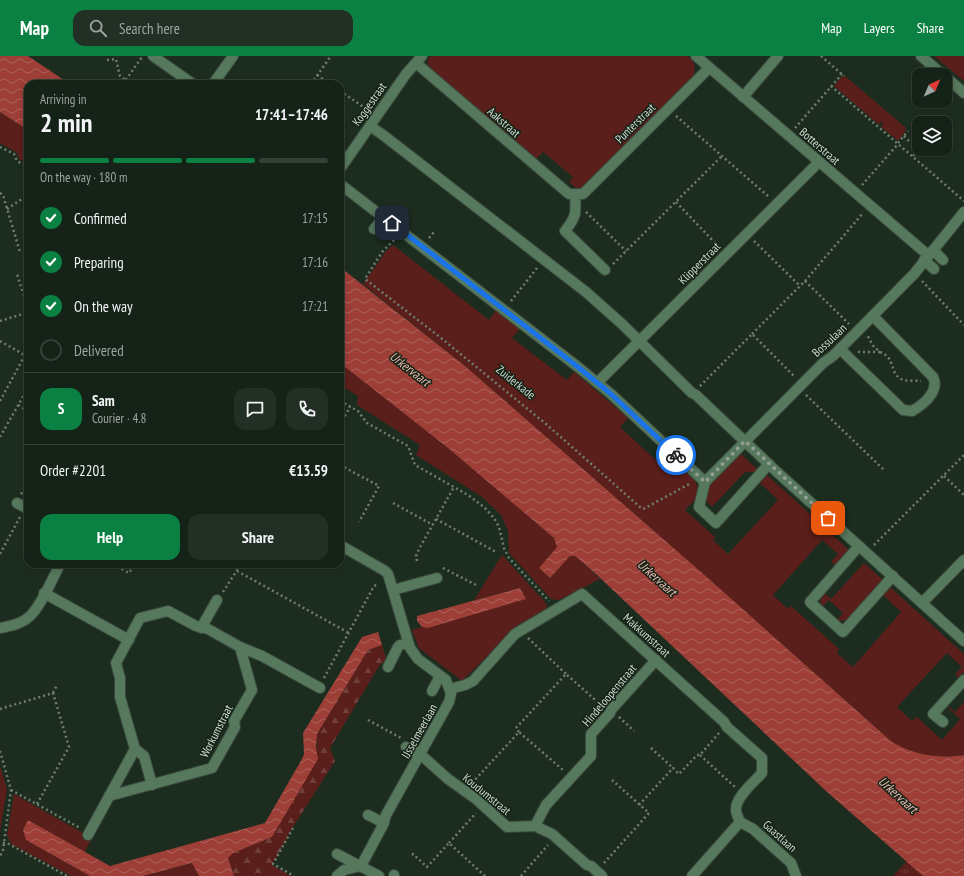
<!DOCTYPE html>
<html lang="en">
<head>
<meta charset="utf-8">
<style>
  :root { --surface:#152217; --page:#222f24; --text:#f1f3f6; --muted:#9da4a1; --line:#343f36; --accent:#0b8043 }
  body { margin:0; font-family:"PT Sans Narrow",sans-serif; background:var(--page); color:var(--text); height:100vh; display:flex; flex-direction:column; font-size:15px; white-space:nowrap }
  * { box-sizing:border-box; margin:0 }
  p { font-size:13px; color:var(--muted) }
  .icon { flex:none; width:22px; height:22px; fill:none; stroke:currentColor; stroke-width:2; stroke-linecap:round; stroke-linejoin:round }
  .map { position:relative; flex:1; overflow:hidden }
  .drawer { position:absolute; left:24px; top:24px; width:320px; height:488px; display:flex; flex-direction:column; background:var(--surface); border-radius:12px; box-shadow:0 2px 6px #0003,0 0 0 1px var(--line) }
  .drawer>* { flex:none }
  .needle { width:26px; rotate:44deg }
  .tools { position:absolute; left:912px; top:12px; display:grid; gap:8px }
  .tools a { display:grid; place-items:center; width:40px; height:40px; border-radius:8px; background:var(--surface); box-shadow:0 2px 6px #0003,0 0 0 1px var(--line); font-size:20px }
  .pin { position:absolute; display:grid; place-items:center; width:34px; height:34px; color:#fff; margin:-17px; border-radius:8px; box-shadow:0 2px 6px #0006 }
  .courier { position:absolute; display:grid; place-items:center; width:40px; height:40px; margin:-20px; border:3px solid #1a73e8; border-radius:50%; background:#fff; color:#222; box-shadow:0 1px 5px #0007 }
  .summary em { font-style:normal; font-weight:800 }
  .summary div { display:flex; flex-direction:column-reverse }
  .summary { display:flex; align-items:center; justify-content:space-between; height:68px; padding:0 16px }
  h1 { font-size:26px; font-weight:800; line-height:30px }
  .bar { display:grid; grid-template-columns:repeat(4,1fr); gap:6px 4px; align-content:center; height:48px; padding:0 16px }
  .bar i { height:5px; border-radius:3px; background:var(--line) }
  .bar .current { background:var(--accent) }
  .bar p { grid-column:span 4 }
  .line { display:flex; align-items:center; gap:10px; padding:0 16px; border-top:1px solid var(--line) }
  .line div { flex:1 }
  .round { display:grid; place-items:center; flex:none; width:42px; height:42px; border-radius:12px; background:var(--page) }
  ol { padding:0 16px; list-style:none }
  li { display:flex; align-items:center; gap:12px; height:44px }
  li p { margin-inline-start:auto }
  li .icon { padding:4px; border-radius:50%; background:var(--accent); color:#fff; stroke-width:4 }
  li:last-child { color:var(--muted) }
  li i { width:22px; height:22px; border:2px solid var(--line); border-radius:50% }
  .button { display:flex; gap:8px; margin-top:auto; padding:8px 16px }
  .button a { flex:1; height:46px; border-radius:12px; background:var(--accent); color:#fff; font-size:16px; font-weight:800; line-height:46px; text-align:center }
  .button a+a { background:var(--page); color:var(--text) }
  header { display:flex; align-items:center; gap:24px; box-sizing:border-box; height:56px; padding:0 20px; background:var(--accent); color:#fff }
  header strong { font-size:19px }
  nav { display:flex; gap:22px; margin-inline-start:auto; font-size:14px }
  .search { width:280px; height:36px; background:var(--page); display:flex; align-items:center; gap:10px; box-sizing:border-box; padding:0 14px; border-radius:12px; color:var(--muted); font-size:15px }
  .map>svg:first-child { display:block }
</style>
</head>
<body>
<header>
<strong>Map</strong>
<div class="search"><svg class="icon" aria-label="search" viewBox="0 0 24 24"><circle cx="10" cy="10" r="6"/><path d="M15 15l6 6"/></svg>Search here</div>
<nav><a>Map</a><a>Layers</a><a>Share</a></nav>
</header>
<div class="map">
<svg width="964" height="820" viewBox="0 0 964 820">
  <defs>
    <pattern id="forest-firs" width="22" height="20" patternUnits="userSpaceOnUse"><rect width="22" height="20" fill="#5a1f1b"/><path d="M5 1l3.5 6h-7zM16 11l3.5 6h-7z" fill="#713f3b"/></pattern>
    <pattern id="park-tufts" width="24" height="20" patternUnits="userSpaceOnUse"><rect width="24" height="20" fill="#5a1f1b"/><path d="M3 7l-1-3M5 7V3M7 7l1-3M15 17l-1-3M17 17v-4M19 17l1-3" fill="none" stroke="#713f3b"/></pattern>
    <pattern id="water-waves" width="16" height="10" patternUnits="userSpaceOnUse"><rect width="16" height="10" fill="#9d3e37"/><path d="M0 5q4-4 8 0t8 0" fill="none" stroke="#ae625c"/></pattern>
  </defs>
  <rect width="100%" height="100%" fill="#1c2d1f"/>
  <g fill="#5a1f1b">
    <path d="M430,0H688C694,6 697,11 693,20L636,79L582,131L577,133L569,126L573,121L543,96L535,104L434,17L428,9V3Z"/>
    <polygon points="934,0 964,0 964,25"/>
    <polygon points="842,20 843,21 845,20 906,72 905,74 906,75 898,85 881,71 883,68 882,66 878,68 834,30"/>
    <polygon points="0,56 28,74 28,108 19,103 17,97 0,87"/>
    <path d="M393,189L489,264L496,254L520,273L512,282L567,324L574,316L628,362L620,371L672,419L680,410C689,418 703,428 696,442C694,446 688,450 685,454L715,481L713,484L728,498L778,444L758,425L766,418L820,467L816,472L820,476L824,471L848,493V495L835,509L831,506L838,498L822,484L773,539L788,553L791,550L839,593L837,597L853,611L901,556L882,538L888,532H891L964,598V616L959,622L955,618L962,611L947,597L897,651L912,665L917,661L942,684L960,663L947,651L948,650L955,656L964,646V699C938,703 915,699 892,686L708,522L465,310L363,228L386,195Z"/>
    <polygon points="340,307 448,392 554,482 557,491 539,512 550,522 570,500 575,500 600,523 559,544 551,543 509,497 508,475 501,459 482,441 416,399 420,389 357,349 358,340 340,329"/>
    <polygon points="740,397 758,414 756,416 745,416 712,451 705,443 708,430"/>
    <polygon points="502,499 545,546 547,550 546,553 518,569 462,625 419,592 412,574 422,571 428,572 525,543 520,532 474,544"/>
    <polygon points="864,507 883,524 881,528 847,565 837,564 843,557 829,544 823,550 820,545 824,537 831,543"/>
    <polygon points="0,710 7,733 0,776"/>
    <polygon points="14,738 92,782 85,796 29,765 26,784 90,820 71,820 11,788 7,779"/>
    <polygon points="193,807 199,820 143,820"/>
    <polygon points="274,810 291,820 266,820"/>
  </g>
  <polygon fill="url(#forest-firs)" points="382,589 387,605 383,606 379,610 330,692 335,705 293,771 272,809 274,810 266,820 234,820 228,802 232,797 272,781 317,703 317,678 368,594"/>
  <polygon fill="url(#park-tufts)" points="907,805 923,820 893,820"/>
  <g fill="url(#water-waves)">
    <polygon points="0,0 28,0 70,28 28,28 28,74 0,56"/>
    <path d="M340,211L465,310L708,522L892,686C915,699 938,703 964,699V820H923L826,735L597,519L575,500H570L550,522L539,512L557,491L554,482L448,392L340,307Z"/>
    <polygon points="520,532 526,543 428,572 422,571 417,565 417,560"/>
    <polygon points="378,576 382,589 368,594 317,678 316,691 318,703 272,781 233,797 228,802 234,820 199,820 192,807 143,820 90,820 26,784 23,774 28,764 110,810 265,767 302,703 304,698 303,677 362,581"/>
  </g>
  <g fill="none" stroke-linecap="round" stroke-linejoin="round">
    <defs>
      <g id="minor">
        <polyline points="153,0 193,28"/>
        <polyline points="696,0 928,199"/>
        <polyline points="921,0 943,19"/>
        <polyline points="416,7 569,138 583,138 709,12"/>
        <polyline points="945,20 964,37"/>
        <polyline points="213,28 233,0"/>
        <polyline points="743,41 778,0"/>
        <polyline points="370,70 383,79 586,236 622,268 692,337 696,339 777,416 964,585"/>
        <polyline points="340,113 406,18 422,0"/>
        <polyline points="340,128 578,311 611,338 705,426"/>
        <path d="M575,138C576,157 577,160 565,175L605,214"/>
        <polyline points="374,173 384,161"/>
        <polyline points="933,194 943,204"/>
        <polyline points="924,204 934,213"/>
        <path d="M840,293L903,354L912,355C923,349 940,335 933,321L873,260"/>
        <polyline points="597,327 819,106"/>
        <polyline points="769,408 716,467 699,451 705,426 823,307 833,300 914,218 964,156"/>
        <polyline points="17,447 28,453"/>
        <polyline points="859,490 810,546 843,576 893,520"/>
        <polyline points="393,534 437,522"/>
        <polyline points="44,537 129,584"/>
        <polyline points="922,547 964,504"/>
        <path d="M0,572C10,570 21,568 29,561C40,552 53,522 60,508"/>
        <polyline points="201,572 217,544"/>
        <polyline points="388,611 398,591 400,589 408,587"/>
        <path d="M450,633L465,629L473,625L515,578L582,538L724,666L727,671L762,702V717C755,725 735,741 736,754C736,758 739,763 740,766"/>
        <polyline points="432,635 440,620"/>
        <polyline points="943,666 933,658 964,624"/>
        <polyline points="406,691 420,698 448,723 476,743 507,771 535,770 552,778 587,809 591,810 602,820"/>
        <polyline points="135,693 144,700 152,729"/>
        <polyline points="109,740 212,712 235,671 234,665 252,634 240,591"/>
        <polyline points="368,759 384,767"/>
        <polyline points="740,766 753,773 791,807 796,820"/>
        <polyline points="535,770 546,749 591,700 591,678 610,657 611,654 656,604"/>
        <polyline points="88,779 135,693 120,641 120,622 116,607 140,562 168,555 196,570 208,573 240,591 262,600 320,632"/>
        <polyline points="337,798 379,820"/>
        <polyline points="337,820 344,814 361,810 383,769 386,759 449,646 451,638 446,624 418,603 410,592 388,518 385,515 340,489"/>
        <polyline points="394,820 394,819"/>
        <polyline points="692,820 740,766"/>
      </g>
    </defs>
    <use href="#minor" stroke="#39493c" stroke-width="12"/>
    <g stroke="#6f7d71" stroke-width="2.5" stroke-dasharray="2 3" stroke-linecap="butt">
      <polyline points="821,0 844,20"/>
      <polyline points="107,4 116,3 120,20 132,28"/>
      <polyline points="317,19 330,28"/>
      <polyline points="123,28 142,1"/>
      <polyline points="137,28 150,26 151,28"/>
      <polyline points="311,28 331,0"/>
      <polyline points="831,30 964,145"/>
      <polyline points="340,35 368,54"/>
      <polyline points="676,60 769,141"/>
      <polyline points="795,72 842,18"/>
      <polyline points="904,80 909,85"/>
      <polyline points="898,87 908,75"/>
      <polyline points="0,91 14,98 17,105 28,111"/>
      <polyline points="913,100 919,93"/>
      <polyline points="862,129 898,88"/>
      <polyline points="0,137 3,139 20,196"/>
      <polyline points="676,146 719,191"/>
      <polyline points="7,153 28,139"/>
      <polyline points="586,156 626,195"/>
      <polyline points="429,182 435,175"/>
      <polyline points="394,184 382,196 365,223 441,282 546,368 640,451 643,453 649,450 691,427"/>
      <polyline points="754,185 800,230"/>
      <polyline points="613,208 723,99"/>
      <polyline points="805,225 849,268"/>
      <polyline points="922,225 964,269"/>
      <polyline points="511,245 537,212"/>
      <polyline points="0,265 26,257 25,251 26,246 17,218"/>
      <polyline points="752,278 805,225 863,157"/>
      <polyline points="0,285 28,301"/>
      <polyline points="858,296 880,296 874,291 867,279"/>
      <path d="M880,296C896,302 889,316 901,323C907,326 915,324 921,325"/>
      <polyline points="700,330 752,278 794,320"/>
      <polyline points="806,339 883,413"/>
      <polyline points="0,345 25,299"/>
      <polyline points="340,345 358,355 367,367 408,390 415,409 468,439 484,451 494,462 499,471 504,492 509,502 549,545"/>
      <polyline points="18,349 28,355"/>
      <polyline points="340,369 350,351"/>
      <polyline points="0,381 28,332"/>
      <polyline points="340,409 379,430 359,466"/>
      <polyline points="944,420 964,439"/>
      <polyline points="21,438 28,426"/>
      <polyline points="393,447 433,469"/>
      <polyline points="436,463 496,496"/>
      <polyline points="874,489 964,399"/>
      <polyline points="0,498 20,461"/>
      <polyline points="417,505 416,500 419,493 454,431"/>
      <polyline points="113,508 129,517 135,508"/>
      <polyline points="443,512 478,530"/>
      <polyline points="237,515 349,577"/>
      <polyline points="223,536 241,508"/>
      <polyline points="528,582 566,618"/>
      <polyline points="324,622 374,530 377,529"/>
      <polyline points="53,637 57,629"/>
      <polyline points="0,653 53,637 69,691 37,748"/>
      <polyline points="619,661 634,675"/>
      <polyline points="368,664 401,682"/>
      <polyline points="519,676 516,672 566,618 602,650"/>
      <polyline points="651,692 673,712"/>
      <polyline points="0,695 11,734 3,794 0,800"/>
      <polyline points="700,699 735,731"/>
      <polyline points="472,727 519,676 563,714"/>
      <polyline points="11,734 80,772"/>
      <polyline points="639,749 673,712 679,718 697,699 700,699 719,677"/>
      <polyline points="293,772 273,808 294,820"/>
      <polyline points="3,787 7,787 67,820"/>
      <polyline points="449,787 476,757"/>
      <polyline points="412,799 413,798 427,811 449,787 485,820"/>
      <polyline points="604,807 649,757 612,724"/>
      <polyline points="521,820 548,789"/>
    </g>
    <use href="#minor" stroke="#56785c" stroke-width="10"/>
  </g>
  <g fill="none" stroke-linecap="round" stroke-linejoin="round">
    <polyline stroke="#929e93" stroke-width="4" stroke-dasharray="0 7.2" points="676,399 705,426 745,385 828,462"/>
    <polyline stroke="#1a73e8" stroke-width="5" points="392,167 578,311 611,338 676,399"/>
  </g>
  <g text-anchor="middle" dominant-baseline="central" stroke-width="3" stroke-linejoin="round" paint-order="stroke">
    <g font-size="12" fill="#d1dbd2" stroke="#132316">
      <text transform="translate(369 48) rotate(-55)">Koggestraat</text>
      <text transform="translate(504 66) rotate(41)">Aakstraat</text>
      <text transform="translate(635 67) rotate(-45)">Punterstraat</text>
      <text transform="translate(820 90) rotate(41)">Botterstraat</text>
      <text transform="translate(699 207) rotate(-45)">Klipperstraat</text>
      <text transform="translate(829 284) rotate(-43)">Bossulaan</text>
      <text transform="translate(516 326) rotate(39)">Zuiderkade</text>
      <text transform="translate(647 579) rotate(42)">Makkumstraat</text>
      <text transform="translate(609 639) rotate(-50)">Hindeloopenstraat</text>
      <text transform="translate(216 675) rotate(-63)">Workumstraat</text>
      <text transform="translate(419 675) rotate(-61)">IJsselmeerlaan</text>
      <text transform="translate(487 738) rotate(39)">Koudumstraat</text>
      <text transform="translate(780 780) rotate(42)">Gaastlaan</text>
    </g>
    <g font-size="13" font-style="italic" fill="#efb9b2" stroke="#132316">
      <text transform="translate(410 313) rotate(38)">Urkervaart</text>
      <text transform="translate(657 522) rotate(42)">Urkervaart</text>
      <text transform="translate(898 739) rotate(42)">Urkervaart</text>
    </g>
  </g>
</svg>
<div class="tools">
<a><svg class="needle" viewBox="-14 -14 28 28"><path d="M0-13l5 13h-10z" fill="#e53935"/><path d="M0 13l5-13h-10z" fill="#9da4a1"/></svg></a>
<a><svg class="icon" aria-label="layers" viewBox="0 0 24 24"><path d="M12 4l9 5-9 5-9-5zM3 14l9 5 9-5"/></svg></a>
</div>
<div class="pin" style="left:828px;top:462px;background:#ea580c"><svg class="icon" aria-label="bag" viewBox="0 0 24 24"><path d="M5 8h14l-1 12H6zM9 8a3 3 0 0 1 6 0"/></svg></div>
<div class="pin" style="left:392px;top:167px;background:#1f2937"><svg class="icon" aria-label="home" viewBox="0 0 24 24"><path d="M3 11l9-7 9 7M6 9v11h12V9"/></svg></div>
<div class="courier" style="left:676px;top:399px"><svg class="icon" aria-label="bike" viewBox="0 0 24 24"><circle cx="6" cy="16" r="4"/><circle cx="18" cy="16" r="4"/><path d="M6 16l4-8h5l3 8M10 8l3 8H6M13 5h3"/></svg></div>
<section class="drawer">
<div class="summary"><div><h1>2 min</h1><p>Arriving in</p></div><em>17:41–17:46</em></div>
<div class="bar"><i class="current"></i><i class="current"></i><i class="current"></i><i></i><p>On the way · 180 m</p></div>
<ol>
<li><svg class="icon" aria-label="check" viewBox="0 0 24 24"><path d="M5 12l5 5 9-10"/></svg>Confirmed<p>17:15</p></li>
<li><svg class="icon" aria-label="check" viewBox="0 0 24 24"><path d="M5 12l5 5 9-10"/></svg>Preparing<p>17:16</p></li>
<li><svg class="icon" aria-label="check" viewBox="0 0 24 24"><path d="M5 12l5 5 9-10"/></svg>On the way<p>17:21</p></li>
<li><i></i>Delivered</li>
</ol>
<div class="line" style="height:72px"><b class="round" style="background:var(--accent);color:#fff">S</b><div><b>Sam</b><p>Courier · 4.8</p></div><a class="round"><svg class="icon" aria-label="chat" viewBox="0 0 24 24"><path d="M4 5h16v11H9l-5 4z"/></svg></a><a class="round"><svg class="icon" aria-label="phone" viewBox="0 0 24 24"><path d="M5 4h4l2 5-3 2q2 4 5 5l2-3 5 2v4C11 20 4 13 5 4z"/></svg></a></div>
<div class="line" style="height:52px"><div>Order #2201</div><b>€13.59</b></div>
<div class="button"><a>Help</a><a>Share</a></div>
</section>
</div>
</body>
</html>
